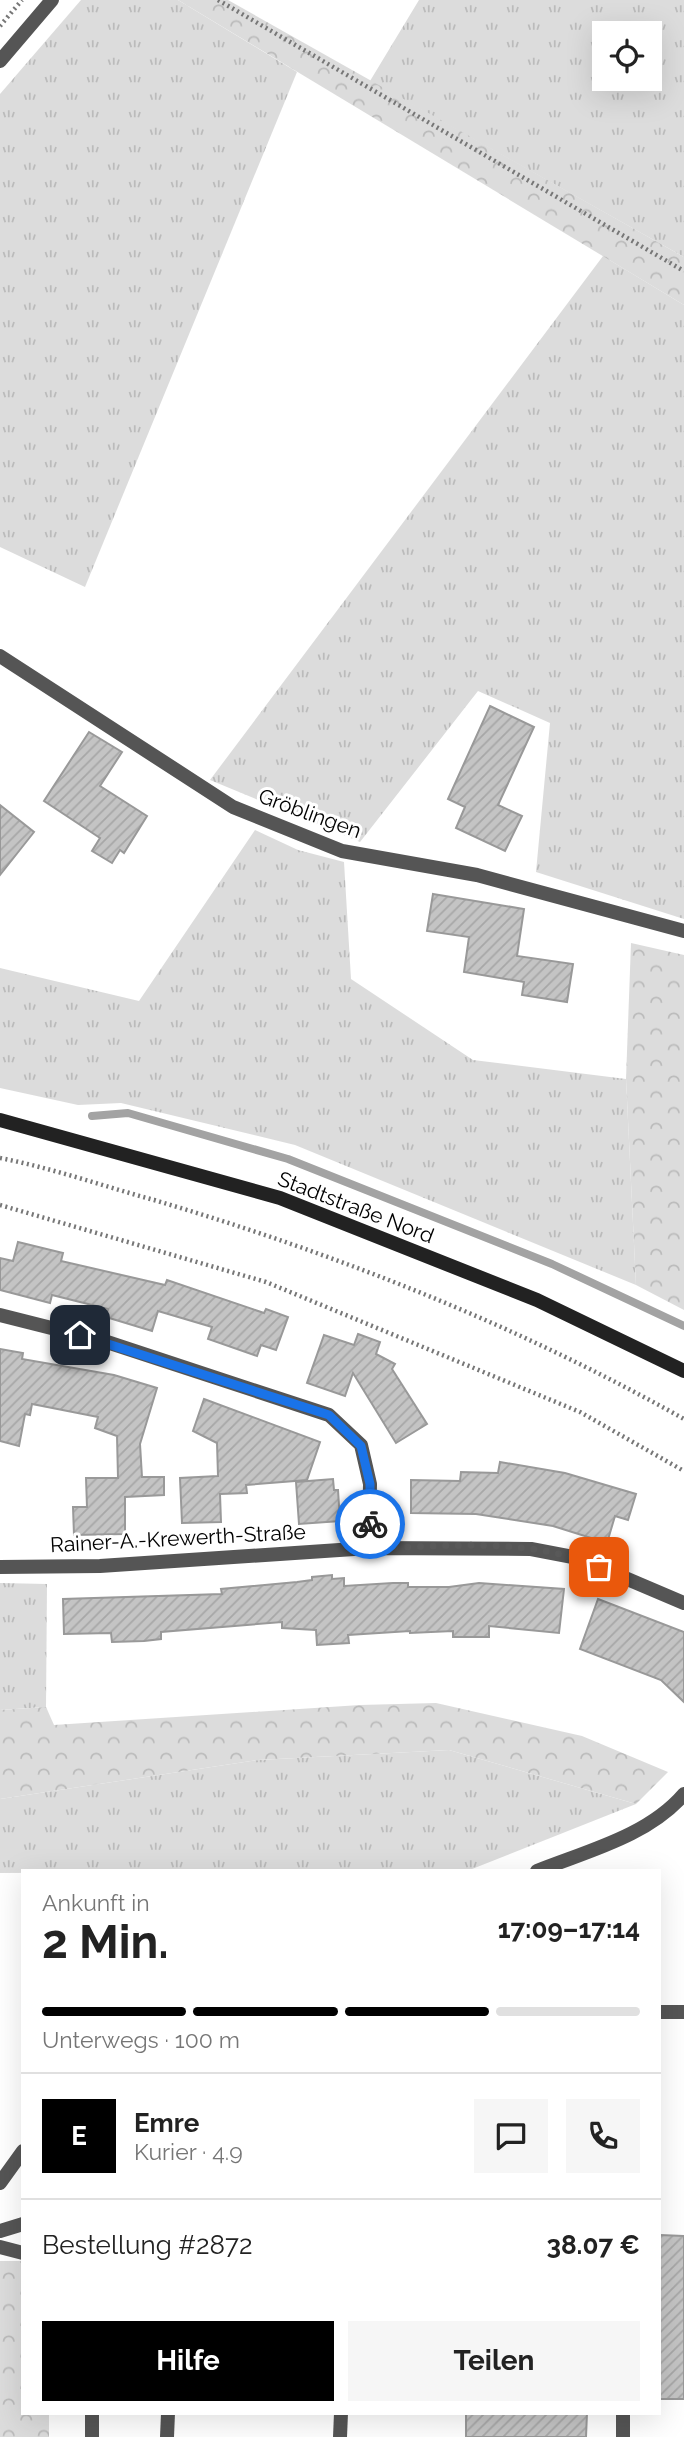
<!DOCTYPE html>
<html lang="de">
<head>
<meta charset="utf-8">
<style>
  :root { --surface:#fff; --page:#f6f6f6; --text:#222; --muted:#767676; --line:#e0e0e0; --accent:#000 }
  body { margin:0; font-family:Raleway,sans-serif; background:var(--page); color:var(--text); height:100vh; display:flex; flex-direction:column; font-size:26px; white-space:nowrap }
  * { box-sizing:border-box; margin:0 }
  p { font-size:23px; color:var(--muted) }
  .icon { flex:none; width:38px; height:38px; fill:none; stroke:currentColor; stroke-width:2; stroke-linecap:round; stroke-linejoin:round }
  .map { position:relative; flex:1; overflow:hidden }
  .sheet { position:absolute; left:21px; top:1869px; width:640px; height:546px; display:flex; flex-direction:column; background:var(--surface); border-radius:0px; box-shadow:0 7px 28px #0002 }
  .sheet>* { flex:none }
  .tools { position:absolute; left:592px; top:21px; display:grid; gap:14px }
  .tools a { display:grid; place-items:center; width:70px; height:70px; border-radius:0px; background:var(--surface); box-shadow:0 7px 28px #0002; font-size:35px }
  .pin { position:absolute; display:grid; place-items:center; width:60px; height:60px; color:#fff; margin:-30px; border-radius:14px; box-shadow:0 4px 10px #0006 }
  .courier { position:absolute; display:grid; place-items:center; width:70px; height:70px; margin:-35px; border:5px solid #1a73e8; border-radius:50%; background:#fff; color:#222; box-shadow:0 2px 9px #0007 }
  .head em { font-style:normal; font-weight:700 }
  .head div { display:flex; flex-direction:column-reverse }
  .head { display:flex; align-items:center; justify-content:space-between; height:119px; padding:0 21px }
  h1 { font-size:46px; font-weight:700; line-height:52px }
  .bar { display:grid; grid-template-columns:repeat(4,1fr); gap:10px 7px; align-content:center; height:84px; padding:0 21px }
  .bar i { height:9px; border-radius:5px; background:var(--line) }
  .bar .current { background:var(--accent) }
  .bar p { grid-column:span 4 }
  .line { display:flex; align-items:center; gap:18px; padding:0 21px; border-top:2px solid var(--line) }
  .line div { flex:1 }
  .round { display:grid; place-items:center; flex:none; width:74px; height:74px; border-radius:0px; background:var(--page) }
  .cta { display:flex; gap:14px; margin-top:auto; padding:14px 21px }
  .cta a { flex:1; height:80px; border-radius:0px; background:var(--accent); color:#fff; font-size:28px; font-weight:700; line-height:80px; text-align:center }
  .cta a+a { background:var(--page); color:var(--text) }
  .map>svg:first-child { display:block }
</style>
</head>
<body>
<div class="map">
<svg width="684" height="2437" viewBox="0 0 684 2437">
  <defs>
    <pattern id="grass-tufts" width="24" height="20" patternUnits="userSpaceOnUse" patternTransform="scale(1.75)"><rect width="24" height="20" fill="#dcdcdc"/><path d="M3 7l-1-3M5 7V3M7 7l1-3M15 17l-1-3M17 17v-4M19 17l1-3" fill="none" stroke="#bbb"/></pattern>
    <pattern id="forest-crowns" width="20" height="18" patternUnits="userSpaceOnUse" patternTransform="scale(1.75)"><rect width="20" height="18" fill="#dcdcdc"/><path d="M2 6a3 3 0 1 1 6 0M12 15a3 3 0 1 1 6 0" fill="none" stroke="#bbb"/></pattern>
    <pattern id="building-hatch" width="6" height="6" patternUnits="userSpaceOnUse" patternTransform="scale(1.75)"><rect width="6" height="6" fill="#c4c4c4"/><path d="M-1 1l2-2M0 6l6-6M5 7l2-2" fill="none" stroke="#a7a7a7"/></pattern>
  </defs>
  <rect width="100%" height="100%" fill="#fff"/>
  <g fill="url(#grass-tufts)" fill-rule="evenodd">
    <polygon points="81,0 178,0 297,72 85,587 0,547 0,94"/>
    <path d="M419,0H684V257L370,81ZM604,33H649V79H604Z"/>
    <polygon points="603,256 684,305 684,919 536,872 550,723 478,691 360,842 210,780"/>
    <polygon points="255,830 298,850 344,862 351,979 473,1060 626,1079 636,1285 295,1145 121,1103 78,1105 0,1088 0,968 139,1001"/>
    <polygon points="0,1583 47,1584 46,1707 0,1710"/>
    <polygon points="449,1750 636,1804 467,1871 0,1873 0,1799 258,1760"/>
  </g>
  <g fill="url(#forest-crowns)">
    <polygon points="178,0 228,0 684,257 684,305"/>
    <polygon points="631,943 684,955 684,1310 636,1285 626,1079"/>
    <polygon points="436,1703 582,1736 668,1772 636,1804 449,1750 258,1760 0,1799 0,1710 46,1707 54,1725 360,1705"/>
    <polygon points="0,2261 23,2261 23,2413 49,2413 49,2437 0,2437"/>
  </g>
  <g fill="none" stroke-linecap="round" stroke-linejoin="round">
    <polyline stroke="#a3a3a3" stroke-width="8" points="92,1116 128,1113 288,1159 552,1264 684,1326"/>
  </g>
  <g fill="url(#building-hatch)" stroke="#999" stroke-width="2">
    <polygon points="490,706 534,727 498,805 522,816 505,851 456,828 465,807 448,799"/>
    <polygon points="89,732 122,752 100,786 147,816 124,853 120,850 112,863 92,851 100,838 44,801"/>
    <polygon points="0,805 34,832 0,875"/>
    <polygon points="433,894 524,909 517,956 573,964 567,1002 522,995 524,982 464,972 469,937 427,931"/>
    <polygon points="18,1242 63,1253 61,1261 165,1285 167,1280 264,1313 266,1309 288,1317 276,1350 261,1345 257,1356 208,1339 212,1327 158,1311 152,1331 106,1317 108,1309 52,1295 50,1303 0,1290 0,1258 13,1261"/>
    <polygon points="358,1334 380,1342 376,1354 395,1364 392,1369 427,1424 396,1443 353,1373 345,1396 307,1383 324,1335 354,1345"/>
    <polygon points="0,1349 23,1353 22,1359 114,1375 157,1388 140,1444 142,1477 164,1477 164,1495 125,1497 125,1534 74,1535 73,1507 87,1507 86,1478 118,1478 117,1436 95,1428 98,1417 32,1404 30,1415 25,1414 19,1446 0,1441"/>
    <polygon points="204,1399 320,1442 307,1480 246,1485 247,1493 220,1494 221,1522 182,1523 180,1478 218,1476 217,1443 193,1431"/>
    <polygon points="500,1462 565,1473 636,1494 628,1520 615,1516 607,1543 553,1526 476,1514 411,1513 411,1480 460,1481 461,1472 498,1473"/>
    <polygon points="333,1479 334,1490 338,1490 340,1521 299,1524 296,1482"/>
    <polygon points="332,1575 332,1579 344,1578 344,1586 393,1583 408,1583 408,1587 449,1587 479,1583 564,1589 559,1633 489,1626 489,1637 453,1637 453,1631 410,1633 410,1631 348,1635 349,1643 317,1645 316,1630 282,1628 282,1622 161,1632 161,1639 144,1641 112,1642 111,1633 64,1634 63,1599 222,1594 221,1589 297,1582 312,1580 312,1577"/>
    <polygon points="598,1599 684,1632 684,1702 661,1680 580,1649"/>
    <polygon points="660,2235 684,2236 684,2399 660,2399"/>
    <polygon points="466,2413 587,2413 586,2437 466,2437"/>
  </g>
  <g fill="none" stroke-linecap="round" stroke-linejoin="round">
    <g stroke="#777" stroke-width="4.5" stroke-dasharray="2 3.5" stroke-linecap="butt">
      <polyline points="218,0 684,271"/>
      <polyline points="0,26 22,0"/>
      <path d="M0,1158C52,1168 103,1186 154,1200C337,1254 517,1325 684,1419"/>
      <polyline points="0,1205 266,1282 580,1412 684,1471"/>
    </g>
    <g stroke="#555" stroke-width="14">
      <polyline points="660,2012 684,2012"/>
      <polyline points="0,2231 23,2224"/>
      <polyline points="0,2247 23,2253"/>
      <polyline points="92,2437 92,2413"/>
      <polyline points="167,2437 168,2413"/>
      <polyline points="340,2437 341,2413"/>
      <polyline points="623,2437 623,2413"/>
    </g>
    <g stroke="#555" stroke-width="14">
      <polyline points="0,656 233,807 342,851 477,875 684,931"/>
      <polyline points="0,1315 107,1342 329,1415 361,1445 370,1484 369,1548"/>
      <polyline points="0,1567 100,1566 369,1548 531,1549 578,1558 684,1603"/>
      <path d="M537,1871C587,1851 648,1836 684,1794"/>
      <polyline points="0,2183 23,2151"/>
    </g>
    <polyline stroke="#555" stroke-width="14" points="0,61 52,0"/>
    <polyline stroke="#222" stroke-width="14" points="0,1120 280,1198 537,1300 684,1371"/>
  </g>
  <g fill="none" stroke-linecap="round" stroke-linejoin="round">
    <path stroke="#595959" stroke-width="7" stroke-dasharray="0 12.6" d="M370,1524L369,1548C445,1547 529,1536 599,1567"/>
    <polyline stroke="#1a73e8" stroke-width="9" points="80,1335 329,1415 361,1446 370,1484 370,1524"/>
  </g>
  <g text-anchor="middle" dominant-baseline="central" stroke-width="6" stroke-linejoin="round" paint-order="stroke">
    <g font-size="21" fill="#000" stroke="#fff">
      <text transform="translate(310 813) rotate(20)">Gröblingen</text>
      <text transform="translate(356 1207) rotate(21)">Stadtstraße Nord</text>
      <text transform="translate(178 1538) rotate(-3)">Rainer-A.-Krewerth-Straße</text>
    </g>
  </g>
</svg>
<div class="tools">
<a><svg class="icon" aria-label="locate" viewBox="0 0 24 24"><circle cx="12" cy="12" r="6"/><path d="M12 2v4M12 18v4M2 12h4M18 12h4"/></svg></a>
</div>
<div class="pin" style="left:599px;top:1567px;background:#ea580c"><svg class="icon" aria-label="bag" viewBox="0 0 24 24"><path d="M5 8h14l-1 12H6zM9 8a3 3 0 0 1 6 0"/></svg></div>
<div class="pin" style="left:80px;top:1335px;background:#1f2937"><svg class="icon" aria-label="home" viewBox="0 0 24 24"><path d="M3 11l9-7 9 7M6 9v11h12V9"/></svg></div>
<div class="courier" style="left:370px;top:1524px"><svg class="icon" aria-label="bike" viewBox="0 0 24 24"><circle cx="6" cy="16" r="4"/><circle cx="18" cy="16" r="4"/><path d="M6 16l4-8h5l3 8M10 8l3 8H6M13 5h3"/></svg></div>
<section class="sheet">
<div class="head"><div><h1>2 Min.</h1><p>Ankunft in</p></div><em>17:09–17:14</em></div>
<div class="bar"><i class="current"></i><i class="current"></i><i class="current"></i><i></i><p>Unterwegs · 100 m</p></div>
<div class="line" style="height:126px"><b class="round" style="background:var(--accent);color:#fff">E</b><div><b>Emre</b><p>Kurier · 4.9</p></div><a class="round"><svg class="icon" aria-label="chat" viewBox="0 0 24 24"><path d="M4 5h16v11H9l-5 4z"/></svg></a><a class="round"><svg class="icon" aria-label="phone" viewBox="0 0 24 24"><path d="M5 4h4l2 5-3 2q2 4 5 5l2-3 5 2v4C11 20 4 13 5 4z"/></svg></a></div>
<div class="line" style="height:91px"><div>Bestellung #2872</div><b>38.07 €</b></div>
<div class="cta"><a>Hilfe</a><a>Teilen</a></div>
</section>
</div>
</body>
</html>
